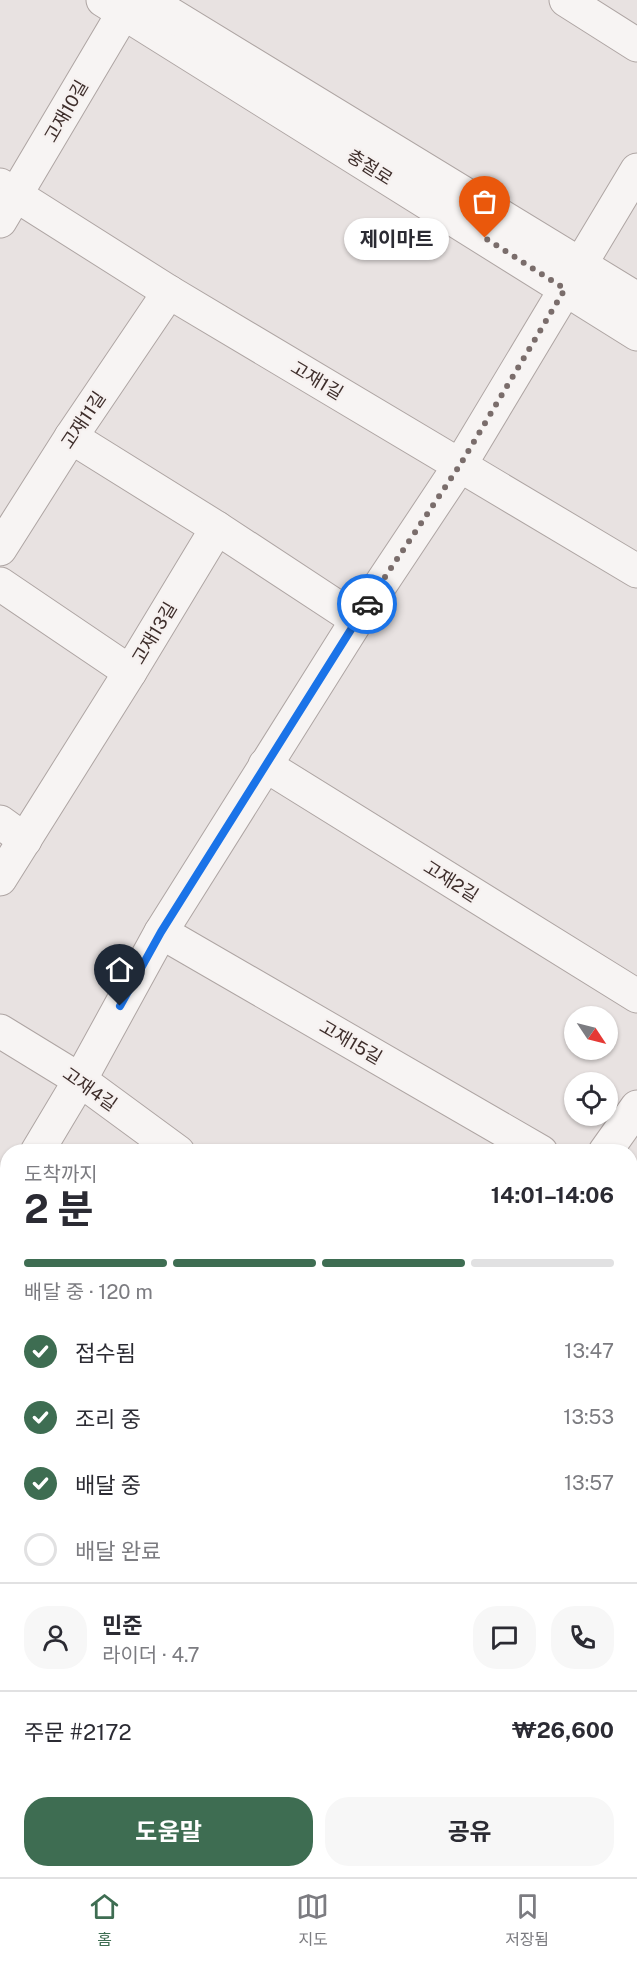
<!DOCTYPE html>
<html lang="ko">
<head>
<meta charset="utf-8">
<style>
  :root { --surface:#fff; --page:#f7f7f7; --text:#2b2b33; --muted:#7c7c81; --line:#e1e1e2; --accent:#3e6d52 }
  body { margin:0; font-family:"Public Sans","Noto Sans KR",sans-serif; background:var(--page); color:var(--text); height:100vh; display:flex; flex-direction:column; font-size:22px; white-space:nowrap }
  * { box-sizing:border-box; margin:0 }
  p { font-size:20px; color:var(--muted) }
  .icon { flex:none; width:33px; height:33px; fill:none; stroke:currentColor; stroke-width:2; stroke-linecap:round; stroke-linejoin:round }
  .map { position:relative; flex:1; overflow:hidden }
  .panel { position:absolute; left:0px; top:1144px; width:638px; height:734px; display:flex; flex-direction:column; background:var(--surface); border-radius:24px 24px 0 0; box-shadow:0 2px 4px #0004 }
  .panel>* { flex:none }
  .needle { width:39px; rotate:125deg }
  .tools { position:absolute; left:564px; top:1006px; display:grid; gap:12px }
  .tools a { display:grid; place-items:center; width:54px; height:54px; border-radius:50%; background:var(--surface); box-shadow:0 2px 4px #0004; font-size:30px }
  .pin { position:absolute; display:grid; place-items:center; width:51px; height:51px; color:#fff; margin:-62px -26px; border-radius:50% 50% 50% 0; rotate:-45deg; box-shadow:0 0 6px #0007 }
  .pin .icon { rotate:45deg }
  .courier { position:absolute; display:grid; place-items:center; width:60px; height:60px; margin:-30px; border:4px solid #1a73e8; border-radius:50%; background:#fff; color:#222; box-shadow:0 2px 8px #0007 }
  .bubble { position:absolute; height:42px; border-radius:21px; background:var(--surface); box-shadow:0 2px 4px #0004; font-size:20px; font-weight:700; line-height:42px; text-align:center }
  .overview em { font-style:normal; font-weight:700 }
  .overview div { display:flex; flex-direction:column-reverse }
  .overview { display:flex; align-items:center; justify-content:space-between; height:102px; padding:0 24px }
  h1 { font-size:39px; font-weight:700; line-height:45px }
  .bar { display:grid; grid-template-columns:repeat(4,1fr); gap:9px 6px; align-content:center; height:72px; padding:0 24px }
  .bar i { height:8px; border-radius:4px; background:var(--line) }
  .bar .current { background:var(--accent) }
  .bar p { grid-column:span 4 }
  .line { display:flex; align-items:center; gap:15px; padding:0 24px; border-top:2px solid var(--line) }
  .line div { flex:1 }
  .round { display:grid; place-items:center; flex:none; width:63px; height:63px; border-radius:24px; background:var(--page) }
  ol { padding:0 24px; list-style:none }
  li { display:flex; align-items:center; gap:18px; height:66px }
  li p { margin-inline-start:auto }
  li .icon { padding:6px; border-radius:50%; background:var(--accent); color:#fff; stroke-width:4 }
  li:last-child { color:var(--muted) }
  li i { width:33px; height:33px; border:3px solid var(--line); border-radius:50% }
  .primary-button { display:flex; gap:12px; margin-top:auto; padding:12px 24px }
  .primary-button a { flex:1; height:69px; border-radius:24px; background:var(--accent); color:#fff; font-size:24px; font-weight:700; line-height:69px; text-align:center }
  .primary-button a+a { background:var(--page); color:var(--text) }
  .tabs { display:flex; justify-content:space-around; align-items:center; height:84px; border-top:2px solid var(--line); background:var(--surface); font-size:16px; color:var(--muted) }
  .tabs a { display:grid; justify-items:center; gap:3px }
  .tabs .current { color:var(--accent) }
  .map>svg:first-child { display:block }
</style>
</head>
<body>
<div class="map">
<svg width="637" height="1877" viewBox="0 0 637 1877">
  <rect width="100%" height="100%" fill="#e8e2e1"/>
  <polygon fill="#c6c3d1" points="630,1499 637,1503 637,1739 630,1749"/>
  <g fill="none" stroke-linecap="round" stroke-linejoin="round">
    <defs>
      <g id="minor">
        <polyline points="103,0 637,334"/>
        <polyline points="566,0 637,45"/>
        <polyline points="152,3 637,299"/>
        <polyline points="0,185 169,292 637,571"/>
        <polyline points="0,221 131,0"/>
        <polyline points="71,437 217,528 357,620"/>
        <polyline points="0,549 71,437 169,292"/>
        <polyline points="0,584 130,672"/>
        <polyline points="265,765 637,996"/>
        <polyline points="0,822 25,840"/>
        <polyline points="0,879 130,672 217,528"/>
        <polyline points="161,932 541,1152"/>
        <polyline points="0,1031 80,1080 178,1152"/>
        <polyline points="37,1152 80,1080 161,932 357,620 460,465 637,170"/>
        <polyline points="605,1152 637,1107"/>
        <polyline points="0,1213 8,1201"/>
        <polyline points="630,1424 637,1414"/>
        <polyline points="0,1455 8,1460"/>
        <polyline points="630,1475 637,1480"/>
        <polyline points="0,1642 8,1630"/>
        <polyline points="630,1764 637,1754"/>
        <polyline points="12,1870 20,1877"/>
        <polyline points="594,1870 604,1877"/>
        <polyline points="112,1877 116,1870"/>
        <polyline points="319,1877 324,1870"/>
        <polyline points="551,1877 556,1870"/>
      </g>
    </defs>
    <use href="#minor" stroke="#aea5a3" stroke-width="35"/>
    <use href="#minor" stroke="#f7f4f3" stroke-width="33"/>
  </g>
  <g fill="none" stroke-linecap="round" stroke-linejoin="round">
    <polyline stroke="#7a6d6b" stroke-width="6" stroke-dasharray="0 10.8" points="367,604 460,465 565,289 485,238"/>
    <polyline stroke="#1a73e8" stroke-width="8" points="120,1006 161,932 367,604"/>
  </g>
  <g text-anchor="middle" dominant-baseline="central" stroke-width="4.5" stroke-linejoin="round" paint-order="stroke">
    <g font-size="18" fill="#3e2e2b" stroke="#f6f1f0">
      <text transform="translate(66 111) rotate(-60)">고재10길</text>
      <text transform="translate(370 167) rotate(32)">충절로</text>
      <text transform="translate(317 380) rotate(31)">고재1길</text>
      <text transform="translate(83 420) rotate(-56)">고재11길</text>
      <text transform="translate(154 633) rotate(-59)">고재13길</text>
      <text transform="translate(451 881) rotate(32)">고재2길</text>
      <text transform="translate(351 1042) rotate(30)">고재15길</text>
      <text transform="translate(90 1089) rotate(35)">고재4길</text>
    </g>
  </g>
</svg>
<div class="tools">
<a><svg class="needle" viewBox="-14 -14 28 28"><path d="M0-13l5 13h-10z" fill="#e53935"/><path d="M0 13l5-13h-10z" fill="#7c7c81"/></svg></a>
<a><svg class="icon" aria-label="locate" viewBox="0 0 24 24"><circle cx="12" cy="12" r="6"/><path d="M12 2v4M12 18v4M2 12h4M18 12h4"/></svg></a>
</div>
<div class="pin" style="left:485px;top:238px;background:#ea580c"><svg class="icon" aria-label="bag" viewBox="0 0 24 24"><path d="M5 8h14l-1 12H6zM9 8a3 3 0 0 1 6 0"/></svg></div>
<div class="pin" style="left:120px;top:1006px;background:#1f2937"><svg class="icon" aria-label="home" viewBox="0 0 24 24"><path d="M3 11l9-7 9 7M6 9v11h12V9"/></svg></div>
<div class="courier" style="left:367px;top:604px"><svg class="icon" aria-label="car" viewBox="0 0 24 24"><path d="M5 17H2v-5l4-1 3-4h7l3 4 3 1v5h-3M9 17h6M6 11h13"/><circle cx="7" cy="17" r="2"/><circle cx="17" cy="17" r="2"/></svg></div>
<div class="bubble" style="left:344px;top:218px;width:105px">제이마트</div>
<section class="panel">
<div class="overview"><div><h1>2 분</h1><p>도착까지</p></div><em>14:01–14:06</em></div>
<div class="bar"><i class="current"></i><i class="current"></i><i class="current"></i><i></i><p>배달 중 · 120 m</p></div>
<ol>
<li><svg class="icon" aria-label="check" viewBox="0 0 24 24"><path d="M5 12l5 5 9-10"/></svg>접수됨<p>13:47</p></li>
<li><svg class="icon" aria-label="check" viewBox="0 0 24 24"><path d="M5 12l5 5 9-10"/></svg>조리 중<p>13:53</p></li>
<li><svg class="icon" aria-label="check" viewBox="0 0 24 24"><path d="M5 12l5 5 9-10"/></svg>배달 중<p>13:57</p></li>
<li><i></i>배달 완료</li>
</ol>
<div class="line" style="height:108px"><a class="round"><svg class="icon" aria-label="person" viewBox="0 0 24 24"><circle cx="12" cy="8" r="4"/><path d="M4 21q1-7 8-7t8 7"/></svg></a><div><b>민준</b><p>라이더 · 4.7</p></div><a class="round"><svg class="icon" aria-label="chat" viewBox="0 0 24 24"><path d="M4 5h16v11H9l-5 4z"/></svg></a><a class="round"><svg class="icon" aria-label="phone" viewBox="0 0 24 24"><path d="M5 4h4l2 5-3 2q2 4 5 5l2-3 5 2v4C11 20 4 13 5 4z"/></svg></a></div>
<div class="line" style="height:78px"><div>주문 #2172</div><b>₩26,600</b></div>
<div class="primary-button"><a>도움말</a><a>공유</a></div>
</section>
</div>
<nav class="tabs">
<a class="current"><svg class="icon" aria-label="home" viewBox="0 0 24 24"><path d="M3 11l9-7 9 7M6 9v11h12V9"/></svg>홈</a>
<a><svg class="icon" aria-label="map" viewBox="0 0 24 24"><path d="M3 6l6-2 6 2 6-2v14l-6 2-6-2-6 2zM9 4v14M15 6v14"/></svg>지도</a>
<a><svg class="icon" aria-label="saved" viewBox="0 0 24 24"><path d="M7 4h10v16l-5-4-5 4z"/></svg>저장됨</a>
</nav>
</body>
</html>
